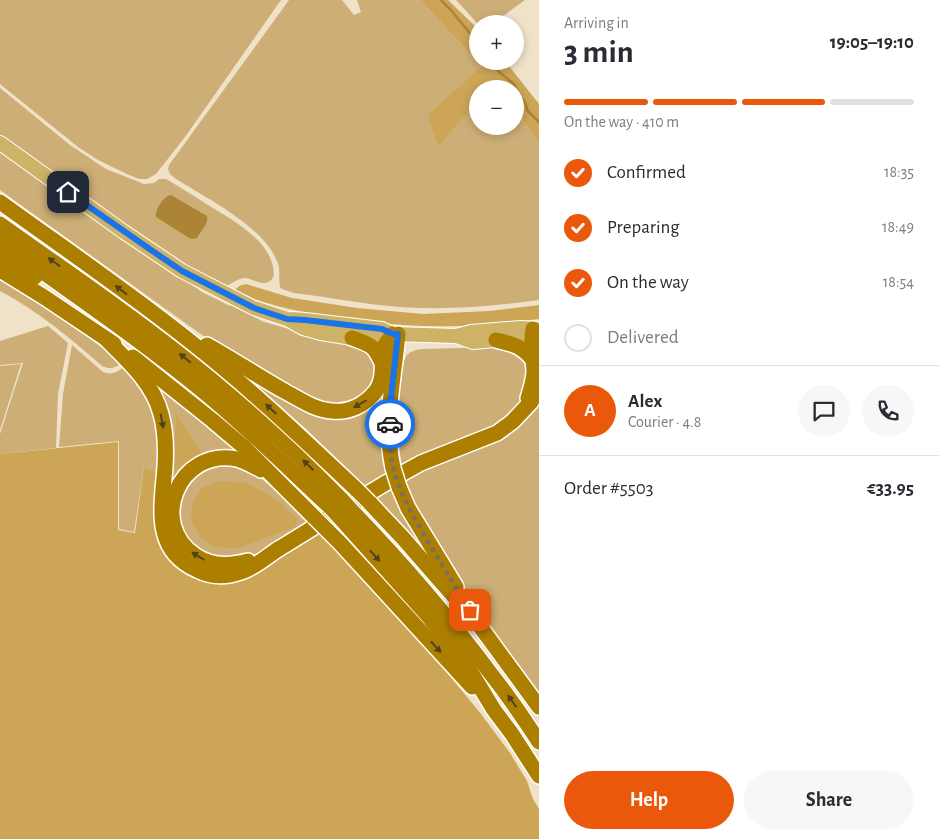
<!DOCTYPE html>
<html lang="en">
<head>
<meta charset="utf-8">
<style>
  :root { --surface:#fff; --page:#f7f7f7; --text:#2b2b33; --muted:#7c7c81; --line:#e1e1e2; --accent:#ea580c }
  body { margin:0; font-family:"Alegreya Sans",sans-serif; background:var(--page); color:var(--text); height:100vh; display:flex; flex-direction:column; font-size:19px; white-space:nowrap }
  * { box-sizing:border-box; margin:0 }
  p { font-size:16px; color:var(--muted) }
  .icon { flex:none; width:28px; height:28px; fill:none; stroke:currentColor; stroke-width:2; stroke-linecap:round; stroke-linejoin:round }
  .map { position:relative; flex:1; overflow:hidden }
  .sheet { display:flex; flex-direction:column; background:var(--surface); width:400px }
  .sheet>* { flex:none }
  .tools { position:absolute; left:469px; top:15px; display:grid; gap:10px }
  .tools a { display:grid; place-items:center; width:55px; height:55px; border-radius:50%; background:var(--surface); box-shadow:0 2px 8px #0003; font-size:25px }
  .pin { position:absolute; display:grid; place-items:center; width:42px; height:42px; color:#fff; margin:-21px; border-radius:10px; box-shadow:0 2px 8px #0006 }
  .courier { position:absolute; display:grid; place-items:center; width:50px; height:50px; margin:-25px; border:4px solid #1a73e8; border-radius:50%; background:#fff; color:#222; box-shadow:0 1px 6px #0007 }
  .headline em { font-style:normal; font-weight:700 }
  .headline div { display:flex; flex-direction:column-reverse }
  .headline { display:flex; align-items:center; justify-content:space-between; height:85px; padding:0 25px }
  h1 { font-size:32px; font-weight:700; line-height:38px }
  .bar { display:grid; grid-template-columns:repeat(4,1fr); gap:8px 5px; align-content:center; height:60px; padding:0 25px }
  .bar i { height:6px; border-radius:4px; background:var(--line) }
  .bar .active { background:var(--accent) }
  .bar p { grid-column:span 4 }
  .line { display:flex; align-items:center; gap:12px; padding:0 25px; border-top:1px solid var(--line) }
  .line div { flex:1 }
  .round { display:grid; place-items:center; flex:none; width:52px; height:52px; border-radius:26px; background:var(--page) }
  ol { padding:0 25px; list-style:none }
  li { display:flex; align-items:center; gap:15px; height:55px }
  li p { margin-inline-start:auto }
  li .icon { padding:5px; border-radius:50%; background:var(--accent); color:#fff; stroke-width:4 }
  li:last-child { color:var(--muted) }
  li i { width:28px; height:28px; border:2px solid var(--line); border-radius:50% }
  .primary-button { display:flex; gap:10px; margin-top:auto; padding:10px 25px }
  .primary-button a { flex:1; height:58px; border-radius:30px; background:var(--accent); color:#fff; font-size:20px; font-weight:700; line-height:58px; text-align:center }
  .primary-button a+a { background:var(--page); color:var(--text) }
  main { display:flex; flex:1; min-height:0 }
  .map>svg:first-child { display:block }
</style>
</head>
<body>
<main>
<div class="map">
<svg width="539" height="839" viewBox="0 0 539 839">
  <rect width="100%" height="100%" fill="#f0e2c8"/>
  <g fill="#ccae76">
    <polygon points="0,0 281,0 185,137 156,174 147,179 139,179 129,175 98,160 78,147 0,84"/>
    <path d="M289,0H342L354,15L361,12L357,0H420L481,66L429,115L438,145L477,103L478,126H515V109L539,143V300C500,305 460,309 420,308C378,307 335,298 294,293L282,289L280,287C278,278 281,270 277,261C263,226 206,198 176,179L170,174L168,169L169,165Z"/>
    <polygon points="456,0 525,0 492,24 478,24"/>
    <path d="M0,88L70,145L106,169L144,184L154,183L159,179H166C180,187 194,196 208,205C231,219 268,239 273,267C274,272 275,278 270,281C262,287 253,278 244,278C238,279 232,283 227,286L181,264L0,138Z"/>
    <polygon points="0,148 202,292 230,306 230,305 264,322 300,332 352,341 375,355 378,380 354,404 322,406 231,354 202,335 0,190"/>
    <path d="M0,278L58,315L57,316L85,335L112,355V356L120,364C114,369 109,369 102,366C70,338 38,311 0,291Z"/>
    <polygon points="48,326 68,343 58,394 56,448 0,454 0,434 23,363 0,365 0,341"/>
    <path d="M72,345L103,372C112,375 116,373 124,367L137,379L157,416L160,472L144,467L134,532L119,529V441L59,447L63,394Z"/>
    <path d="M503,345L528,362L525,399L500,425L402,467L400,454L399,441L400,411L399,410C400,398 400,365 407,355C411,351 416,350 421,349L460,348Z"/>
    <polygon points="21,364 0,430 0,366"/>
    <polygon points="239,371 329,414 388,386 389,475 366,487 305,428"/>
    <polygon points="154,384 177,401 209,428 210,427 242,456 182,473 176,548"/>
    <polygon points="539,399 539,694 475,607 456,576 413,503 409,493 410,492 405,478 431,464"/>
    <polygon points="226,462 252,471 275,490 307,523 272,546 241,560 202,556 178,527 182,488 193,474"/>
    <polygon points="393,486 429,556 376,497"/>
  </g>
  <g fill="#cca557">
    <polygon points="420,0 448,0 477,28 478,61 505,61 539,104 539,143 515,109 515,89 501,89 496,83 491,89 478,89 477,103 438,146 428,115 481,66"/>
    <path d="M246,284L292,298L357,308L423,314L490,311L539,305V319C511,322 483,326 455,326C418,327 381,324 345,319C313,314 282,309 252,298C246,295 241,292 235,290L239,286Z"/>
    <polygon points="176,413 201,452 174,471"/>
    <polygon points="118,442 118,530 135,533 144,467 160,472 162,538 249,575 253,575 260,569 317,533 319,534 345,559 449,675 481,714 510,753 527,781 533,799 539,809 539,839 0,839 0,454"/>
    <polygon points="221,481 247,483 277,500 298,520 295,527 238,548 213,547 199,535 191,522 192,504 202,488"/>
  </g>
  <path fill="#ab8535" d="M171,195L207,216C209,223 201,231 197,238L192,239L189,238L156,217C155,209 164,196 171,195Z"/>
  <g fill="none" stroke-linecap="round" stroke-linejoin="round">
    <g stroke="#ab8535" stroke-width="2.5">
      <polyline points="441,0 450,9 478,43"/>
      <path d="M489,61L492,66L515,85C516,99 527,98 527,110L539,122"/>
    </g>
    <defs>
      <g id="major">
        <polyline points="0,143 124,232 182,271 254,308 287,319 303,328 321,333 352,338 376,339 385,339 393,334"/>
        <polyline points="292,319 305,320 382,329 393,334 456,336 473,342 525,337 533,329"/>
        <polyline points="456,336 471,332 521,328 536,329"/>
      </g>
      <g id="highway">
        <path d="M0,202C65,249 133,295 196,346C253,391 305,441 357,490"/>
        <path d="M0,224C56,264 114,303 169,346C230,393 288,445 342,500"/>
        <path d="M0,241C68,291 139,338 204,392C248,428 288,468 330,507"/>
        <polyline points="0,257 35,277"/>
        <polyline points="0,270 44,297 114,344"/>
        <path d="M352,338C372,345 374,345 383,365"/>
        <path d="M106,339C128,361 153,383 161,414C166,432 166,450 165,467C162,507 152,550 197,570C211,577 227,577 241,572C256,567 267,556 280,548C321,523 361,497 403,473L421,463L497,433L512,422L531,402L539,389"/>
        <path d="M496,340C513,344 522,346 533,360"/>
        <path d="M207,345C234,360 259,377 286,392C301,400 315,410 332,411C349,413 365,405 376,391C386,377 380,362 384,347C386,342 390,338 393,334"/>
        <polyline points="133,357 212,420 244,447 314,517"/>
        <path d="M528,398C531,389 534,380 534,370C533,356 530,344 533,329"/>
        <path d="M393,468C383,424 394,378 398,334"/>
        <polyline points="399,487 408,508 456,587"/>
        <polyline points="370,503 402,537 479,625 539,707"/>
        <path d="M354,513C402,563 447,615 488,670C506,693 523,717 539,742"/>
        <polyline points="342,520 429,617 466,664 494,710 512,734 539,776"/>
        <polyline points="327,530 340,543 472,687"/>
        <path d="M248,561C230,566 212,567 196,556C147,524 179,447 237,459C245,461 253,466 261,470"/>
      </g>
    </defs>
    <use href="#major" stroke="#fff" stroke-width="16"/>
    <use href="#highway" stroke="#fff" stroke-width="18"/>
    <use href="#major" stroke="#ceb266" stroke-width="14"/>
    <use href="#highway" stroke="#ad7f00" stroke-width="15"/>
    <defs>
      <g id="highway-bridge">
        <polyline points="393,468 399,487"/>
        <polyline points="357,490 370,503"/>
        <polyline points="342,500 354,513"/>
        <polyline points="330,507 342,520"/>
        <polyline points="314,517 327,530"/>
      </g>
    </defs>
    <use href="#highway-bridge" stroke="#fff" stroke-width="18" stroke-linecap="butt"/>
    <use href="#highway-bridge" stroke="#ad7f00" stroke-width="15"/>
  </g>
  <defs><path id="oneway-solid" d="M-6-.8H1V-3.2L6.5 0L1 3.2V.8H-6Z" transform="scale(1.25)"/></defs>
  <g fill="#504221">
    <use href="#oneway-solid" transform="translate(54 262) rotate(-144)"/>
    <use href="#oneway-solid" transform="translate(121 290) rotate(-143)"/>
    <use href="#oneway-solid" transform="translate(185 358) rotate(-141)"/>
    <use href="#oneway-solid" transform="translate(360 404) rotate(150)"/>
    <use href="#oneway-solid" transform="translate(271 409) rotate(-138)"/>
    <use href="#oneway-solid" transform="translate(162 421) rotate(79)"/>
    <use href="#oneway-solid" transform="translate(308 465) rotate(-136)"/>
    <use href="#oneway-solid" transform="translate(198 556) rotate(-148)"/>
    <use href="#oneway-solid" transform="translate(375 556) rotate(48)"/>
    <use href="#oneway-solid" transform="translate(436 647) rotate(47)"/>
    <use href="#oneway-solid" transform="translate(512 701) rotate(-125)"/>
  </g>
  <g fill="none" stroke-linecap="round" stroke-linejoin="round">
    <path stroke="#797061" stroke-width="5" stroke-dasharray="0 9" d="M390,424C387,468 402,496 423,533C438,559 454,584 470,610"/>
    <polyline stroke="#1a73e8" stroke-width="6" points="68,192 151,250 182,271 254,308 287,319 305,320 382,329 393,334 398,334 391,398 390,424"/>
  </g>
</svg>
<div class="tools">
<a>+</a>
<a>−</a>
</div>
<div class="pin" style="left:470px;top:610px;background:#ea580c"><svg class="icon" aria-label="bag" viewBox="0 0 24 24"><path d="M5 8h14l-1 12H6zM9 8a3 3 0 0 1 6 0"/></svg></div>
<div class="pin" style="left:68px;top:192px;background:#1f2937"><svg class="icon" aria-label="home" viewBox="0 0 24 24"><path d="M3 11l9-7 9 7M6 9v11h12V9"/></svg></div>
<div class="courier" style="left:390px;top:424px"><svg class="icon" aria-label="car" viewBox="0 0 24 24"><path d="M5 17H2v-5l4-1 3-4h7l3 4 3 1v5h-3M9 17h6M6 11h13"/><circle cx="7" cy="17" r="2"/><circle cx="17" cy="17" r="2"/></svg></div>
</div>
<section class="sheet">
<div class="headline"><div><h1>3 min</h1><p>Arriving in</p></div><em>19:05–19:10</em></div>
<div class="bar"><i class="active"></i><i class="active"></i><i class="active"></i><i></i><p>On the way · 410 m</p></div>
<ol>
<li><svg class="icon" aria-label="check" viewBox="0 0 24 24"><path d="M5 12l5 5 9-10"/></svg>Confirmed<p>18:35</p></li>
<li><svg class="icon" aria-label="check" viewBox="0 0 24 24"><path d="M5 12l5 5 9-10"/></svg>Preparing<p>18:49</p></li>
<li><svg class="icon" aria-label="check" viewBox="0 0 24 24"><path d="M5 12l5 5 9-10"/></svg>On the way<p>18:54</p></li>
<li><i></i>Delivered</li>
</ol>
<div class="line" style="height:90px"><b class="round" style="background:var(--accent);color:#fff">A</b><div><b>Alex</b><p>Courier · 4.8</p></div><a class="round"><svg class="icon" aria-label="chat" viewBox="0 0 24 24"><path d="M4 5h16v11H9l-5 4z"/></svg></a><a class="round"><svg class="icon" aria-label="phone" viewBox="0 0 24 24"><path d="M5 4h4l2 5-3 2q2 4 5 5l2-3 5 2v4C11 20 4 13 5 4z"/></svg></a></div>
<div class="line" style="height:65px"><div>Order #5503</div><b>€33.95</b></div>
<div class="primary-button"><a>Help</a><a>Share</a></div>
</section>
</main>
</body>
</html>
